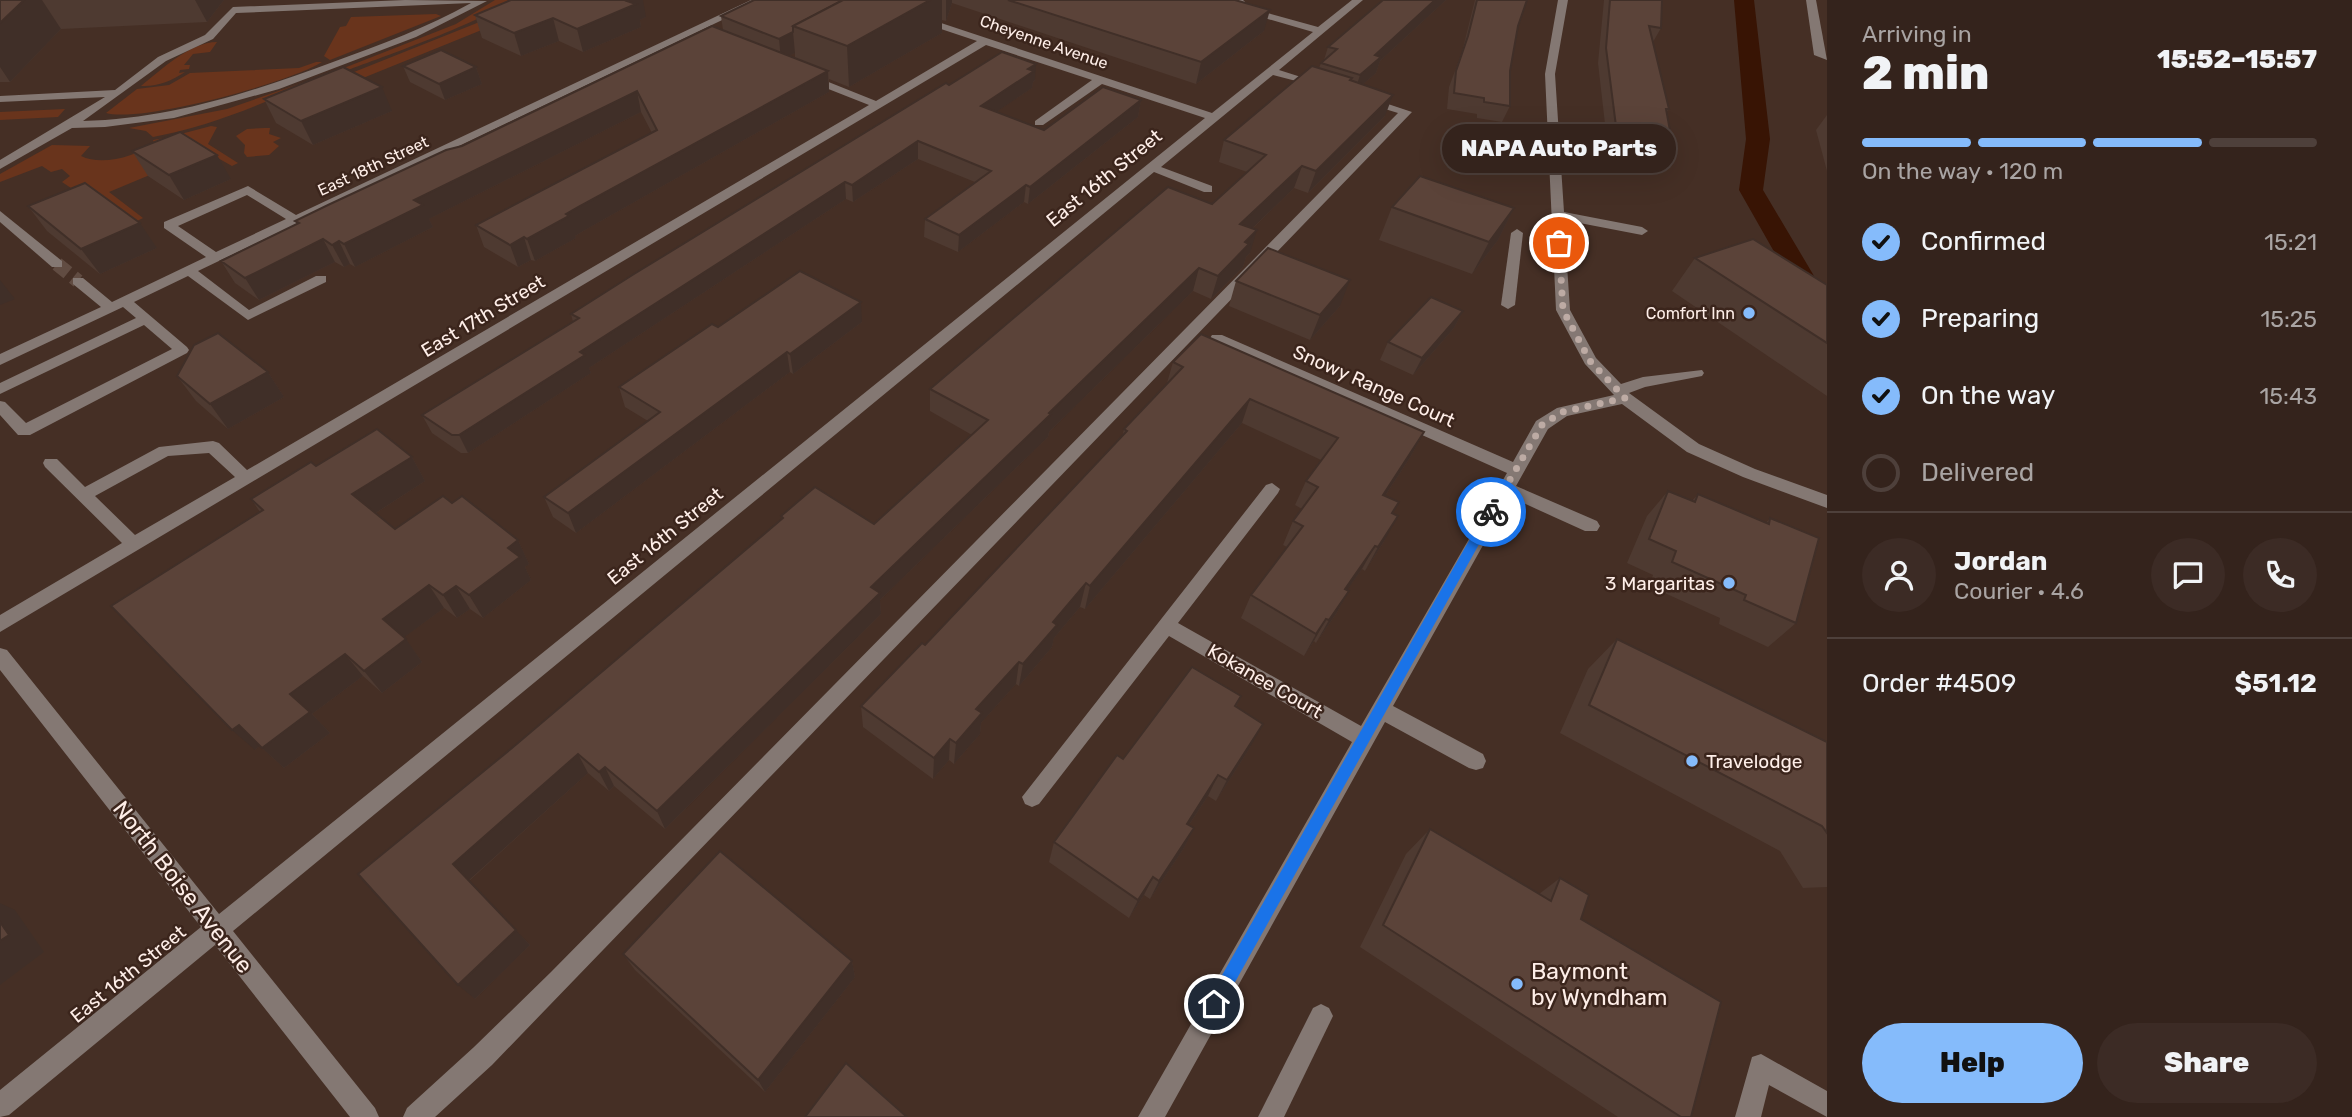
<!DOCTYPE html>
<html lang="en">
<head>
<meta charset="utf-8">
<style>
  :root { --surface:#34231c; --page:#3c2b25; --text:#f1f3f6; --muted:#a9a4a3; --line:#4e403b; --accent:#85bbfb }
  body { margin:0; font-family:Rubik,sans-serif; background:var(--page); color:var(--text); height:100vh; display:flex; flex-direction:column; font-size:26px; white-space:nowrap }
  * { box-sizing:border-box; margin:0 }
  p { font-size:23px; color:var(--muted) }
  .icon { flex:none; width:38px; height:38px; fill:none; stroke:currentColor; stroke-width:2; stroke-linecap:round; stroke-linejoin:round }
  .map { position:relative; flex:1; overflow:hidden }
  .details { display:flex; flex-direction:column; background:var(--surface); width:525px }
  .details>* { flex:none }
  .pin { position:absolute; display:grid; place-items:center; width:60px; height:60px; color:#fff; margin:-30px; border:4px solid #fff; border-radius:50%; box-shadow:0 2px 7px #0007 }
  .courier { position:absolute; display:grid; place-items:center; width:70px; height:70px; margin:-35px; border:5px solid #1a73e8; border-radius:50%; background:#fff; color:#222; box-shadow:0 2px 9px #0007 }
  .bubble { position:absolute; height:49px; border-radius:24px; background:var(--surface); box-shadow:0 7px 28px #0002,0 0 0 2px var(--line); font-size:23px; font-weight:800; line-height:49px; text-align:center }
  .head em { font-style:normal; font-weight:800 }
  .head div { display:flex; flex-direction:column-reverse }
  .head { display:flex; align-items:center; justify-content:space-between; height:119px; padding:0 35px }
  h1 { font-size:46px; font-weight:800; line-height:52px }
  .bar { display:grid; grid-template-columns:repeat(4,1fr); gap:10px 7px; align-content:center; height:84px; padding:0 35px }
  .bar i { height:9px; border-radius:5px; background:var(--line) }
  .bar .current { background:var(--accent) }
  .bar p { grid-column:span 4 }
  .line { display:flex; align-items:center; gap:18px; padding:0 35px; border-top:2px solid var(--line) }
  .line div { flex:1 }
  .round { display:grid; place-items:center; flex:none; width:74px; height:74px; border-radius:37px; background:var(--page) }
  ol { padding:0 35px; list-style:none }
  li { display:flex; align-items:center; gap:21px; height:77px }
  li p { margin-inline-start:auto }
  li .icon { padding:7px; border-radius:50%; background:var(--accent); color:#111; stroke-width:4 }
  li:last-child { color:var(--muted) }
  li i { width:38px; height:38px; border:4px solid var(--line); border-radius:50% }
  .button { display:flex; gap:14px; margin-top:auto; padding:14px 35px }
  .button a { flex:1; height:80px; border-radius:42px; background:var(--accent); color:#111; font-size:28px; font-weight:800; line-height:80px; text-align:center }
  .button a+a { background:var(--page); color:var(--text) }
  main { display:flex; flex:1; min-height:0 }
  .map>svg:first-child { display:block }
</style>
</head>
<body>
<main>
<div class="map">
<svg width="1827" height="1117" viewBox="0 0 1827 1117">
  <rect width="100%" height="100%" fill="#452f25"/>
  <g fill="#69341c">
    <path d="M495,0H508C492,19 377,59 348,70L344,68L456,24Z"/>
    <polygon points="436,14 441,16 330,60 324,56 340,27 346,26 351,17"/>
    <polygon points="516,16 363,78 354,72 492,17"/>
    <path d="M217,42L210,52L193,54L184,65H190L189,69L180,70L179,73L185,72C171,81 157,87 141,86C161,70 190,42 217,42Z"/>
    <path d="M316,62H322C291,82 142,123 106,113L137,89L169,85L190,73L299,68Z"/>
    <path d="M339,70C278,97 218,125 153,137L146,131L129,128L227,109Z"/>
    <polygon points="65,109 58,117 0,120 0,112"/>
    <polygon points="211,126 217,127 208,144 238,163 232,166 177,135"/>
    <polygon points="265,128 270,128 269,134 281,138 273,142 279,146 269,155 247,157 244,153 245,145 236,136 247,129"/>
    <path d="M170,137L188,159L109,192L143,218L135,222L71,188L62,182L70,176L62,169L51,172L42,166L0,182V174L52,145L90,146L81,156C101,166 136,157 154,143L153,140Z"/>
  </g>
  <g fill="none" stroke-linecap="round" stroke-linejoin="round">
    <polygon fill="#381404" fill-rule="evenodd" points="1734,0 1754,0 1770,139 1763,190 1817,281 1827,286 1827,305 1797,292 1739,190 1746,139"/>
    <polyline stroke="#614c42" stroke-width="14" stroke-dasharray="14 7" stroke-linecap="butt" points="57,264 78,281"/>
    <g fill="#847873" fill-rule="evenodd">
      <path d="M405,0L487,1L416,37L279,89L174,118L105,127L72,128L0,169V160L105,97L0,102V96L115,90L158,57L205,35L233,7ZM471,3C428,27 380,45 333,62C252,92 170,119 83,121L166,61L213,39L236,13Z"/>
      <path d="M751,0H764L198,271L249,310L316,276H326V282L248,320L188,276L134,302L187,347L189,350L187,353L30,435H18L0,415V401L5,402L26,423L172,349L144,325L0,394V383L136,318L123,307L0,365V354L101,307L73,284V278H83L112,302L206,257L164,228V222L248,186L296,215ZM247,195L286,219L216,252L178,226Z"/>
      <path d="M1232,0H1243L1253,9L1318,27L1352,0H1363L1279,70L1323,84V88L1273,75L1161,167L1212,186V192H1204L1154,172L233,931L375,1108L379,1117H350L215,945L9,1115L0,1117V1090L201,927L0,670V648L7,650L219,914L1205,118L1102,84L1043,125H1035V121L1092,80L986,45L0,632V615L122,543L45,467L43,463L45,459H57L85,487L159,447L213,441L219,443L247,470L869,105L803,79V75H811L876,101L977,41L917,21V17H923L1212,113L1313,32L1247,13ZM209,453L235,477L135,535L95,496L168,456Z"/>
      <polygon points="1558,0 1568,0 1555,74 1564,212 1642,227 1648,231 1642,235 1564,220 1570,310 1596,358 1621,384 1643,377 1702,370 1704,373 1702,376 1645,387 1629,393 1699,444 1755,469 1827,495 1827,508 1743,477 1687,452 1622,404 1567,416 1548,429 1516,486 1597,521 1600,526 1597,531 1585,531 1510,497 1393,706 1483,754 1486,761 1483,768 1476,770 1469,768 1385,722 1165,1117 1138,1117 1352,742 1169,636 1039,804 1032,807 1025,804 1022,797 1266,485 1272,483 1280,489 1278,493 1178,623 1361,726 1507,473 1212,341 1210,338 1212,335 1222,335 1513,462 1536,421 1557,408 1614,395 1585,364 1556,310 1545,74"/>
      <polygon points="1806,0 1816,0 1827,60 1814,55"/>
      <polygon points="1362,98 1370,98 1412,112 492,1065 435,1117 403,1117 407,1108 474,1047 551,972 1398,113 1362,102"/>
      <polygon points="0,211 62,261 62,267 52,267 0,222"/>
      <polygon points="1517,229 1523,233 1515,305 1508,309 1501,305 1511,233"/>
      <polygon points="1321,1004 1329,1008 1333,1016 1284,1117 1258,1117 1313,1008"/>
      <polygon points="1761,1054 1827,1091 1827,1117 1769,1085 1761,1117 1735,1117 1752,1057"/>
    </g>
  </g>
  <g fill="#4e3a31" fill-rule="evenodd">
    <polygon points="0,0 224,0 207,22 61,29 10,82 0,82"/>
    <path d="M754,0H1235L1264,31L1196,84L952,3L946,21L942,20V33L849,87L829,79V92L585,230L575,236L576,238L535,261L531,260L518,267L484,247L476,225L652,133L641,112L429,219L433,227L355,267L350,264L344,267L335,262L259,300L235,283L221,261L297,224L295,221L462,146L723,30L721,16ZM795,53V58L789,56Z"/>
    <polygon points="1389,0 1446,0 1380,61 1376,73 1362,85 1385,116 1308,193 1294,188 1253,228 1250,253 1246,257 1243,267 1211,299 1193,291 1049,432 1048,437 880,600 881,614 665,829 614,786 609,791 588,773 469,881 530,945 475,999 358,874 512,748 781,519 781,516 874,524 972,435 930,411 930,389 1212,204 1247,172 1219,162 1224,140 1319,68 1321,63 1324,60 1328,47"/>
    <polygon points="1475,0 1527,0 1518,26 1510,71 1510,106 1502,122 1477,118 1477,114 1447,109 1449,87 1462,52"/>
    <polygon points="1604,0 1662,0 1661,28 1653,42 1669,109 1666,113 1674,152 1663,169 1632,163 1631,157 1608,150 1598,63"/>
    <polygon points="475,15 646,17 640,20 641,27 583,52 559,41 521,56 482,38"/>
    <polygon points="403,66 476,67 482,84 445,100 410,82"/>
    <polygon points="1035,80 1033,82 1032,88 996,112 1044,130 1141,100 1138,117 1028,204 1024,202 958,252 924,237 925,219 975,182 918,159 853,202 846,199 589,368 591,373 468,453 461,453 432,433 422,415 573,322 571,314 949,85"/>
    <polygon points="264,99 392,111 313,145 276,123"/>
    <polygon points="1827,115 1827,171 1816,130"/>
    <polygon points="132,151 231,179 184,200 148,176"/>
    <polygon points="28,206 157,248 100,274 47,231"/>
    <polygon points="1392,207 1514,208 1498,240 1472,274 1379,240"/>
    <polygon points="1695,258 1827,285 1827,396 1672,291"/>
    <polygon points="1236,281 1340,306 1310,340 1229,306"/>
    <polygon points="1463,311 1454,328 1413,375 1380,360 1388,342"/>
    <polygon points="862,322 793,374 790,372 576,533 553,517 544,497 648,421 625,407 619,387 718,327"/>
    <polygon points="1173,362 1424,432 1411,456 1385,496 1399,502 1393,513 1385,540 1365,571 1362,569 1347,590 1349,591 1336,614 1316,643 1314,641 1304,656 1241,618 1251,595 1287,547 1283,545 1293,521 1302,509 1295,505 1306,481 1321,460 1242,423 1085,609 1080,607 1054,638 1052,647 1019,686 1016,684 981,723 980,734 954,764 949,760 933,779 863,727 861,706 925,645 1122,437 1124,429 1167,383"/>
    <polygon points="268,372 284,397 228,429 196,401 177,376"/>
    <polygon points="412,457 425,481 376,513 395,529 452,503 518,540 529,564 525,567 531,580 483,618 470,609 457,618 444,608 404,637 422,662 382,693 363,676 312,714 330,733 284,768 260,746 255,750 260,512 251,499 316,466"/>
    <polygon points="1668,491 1692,501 1698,494 1766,523 1770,518 1796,623 1768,647 1719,624 1720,618 1649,586 1653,575 1627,563 1647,516"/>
    <polygon points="1617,639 1827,742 1827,887 1803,888 1780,851 1560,733 1588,669"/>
    <polygon points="1241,696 1236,707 1251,746 1216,801 1208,796 1189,825 1194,828 1184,848 1150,899 1144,895 1129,918 1049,862 1054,842 1123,759"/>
    <polygon points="1430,829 1539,894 1560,878 1581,919 1691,1117 1618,1117 1360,947 1406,854"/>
    <polygon points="623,954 852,961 855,977 765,1092 635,970"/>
  </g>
  <g fill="#402f28">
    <polygon points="24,0 42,0 61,29 10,82 0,67 0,23"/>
    <polygon points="195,0 224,0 207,22"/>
    <polygon points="629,0 643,0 646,17 640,20 641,27 583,52 577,29"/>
    <polygon points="930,0 942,0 942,33 849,87 847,46"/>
    <polygon points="946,0 952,0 952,3 946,21"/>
    <polygon points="1435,0 1446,0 1380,61 1376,73 1355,91 1360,75 1375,55"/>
    <polygon points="1270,10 1264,31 1196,84 1201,62"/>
    <polygon points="553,18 559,41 521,56 514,33"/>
    <polygon points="793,32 795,53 781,60 779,39"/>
    <polygon points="1036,64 1035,80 1033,82 1032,88 980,123 981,106"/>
    <polygon points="476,67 482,84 445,100 439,84"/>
    <polygon points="828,71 829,92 585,230 575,236 576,238 535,261 527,239 566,214"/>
    <polygon points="382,87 392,111 313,145 301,121"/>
    <polygon points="637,91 641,112 429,219 433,227 355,267 344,244 414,200"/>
    <polygon points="1393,95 1385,116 1308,193 1316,171"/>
    <polygon points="1141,100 1138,117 1028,204 1030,187"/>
    <polygon points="918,141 918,159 853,202 852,185"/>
    <polygon points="217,155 231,179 184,200 169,175"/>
    <polygon points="1302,166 1294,188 1234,246 1240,224"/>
    <polygon points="845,182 846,199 589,368 591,373 468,453 459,435 580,352"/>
    <polygon points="1026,185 1024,202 958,252 959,235"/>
    <polygon points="1514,208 1498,240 1472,274 1489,242"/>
    <polygon points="140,223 157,248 100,274 81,249"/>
    <polygon points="1257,230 1250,253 1246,257 1243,267 1211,299 1218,276 1245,242"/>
    <polygon points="524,237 531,260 518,267 510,245"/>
    <polygon points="323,239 335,262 259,300 245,278"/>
    <polygon points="339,241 350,264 344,267 332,245"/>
    <polygon points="1199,268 1193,291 1049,432 1048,437 880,600 881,614 665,829 657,811 871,587"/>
    <polygon points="0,280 15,299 0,305"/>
    <polygon points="1350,280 1340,306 1310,340 1320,315"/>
    <polygon points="861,302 862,322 793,374 790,354"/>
    <polygon points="1463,311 1454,328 1413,375 1422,358"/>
    <polygon points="787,352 790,372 576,533 568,513"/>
    <polygon points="268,372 284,397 228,429 210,404"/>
    <polygon points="1250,399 1242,423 1085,609 1090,586"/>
    <polygon points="1424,432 1411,456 1370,519 1383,495"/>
    <polygon points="412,457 425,481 368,518 352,494"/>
    <polygon points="1398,516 1385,540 1365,571 1378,547"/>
    <polygon points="518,540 529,564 525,567 531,580 483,618 469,595 508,548"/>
    <polygon points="1375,546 1362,569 1332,612 1345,589"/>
    <polygon points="1086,583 1080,607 1054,638 1052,647 1019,686 1023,664 1053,622"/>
    <polygon points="429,585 444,608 399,641 383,619"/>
    <polygon points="456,586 470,609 457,618 443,595"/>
    <polygon points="1349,591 1336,614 1316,643 1329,620"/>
    <polygon points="1326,619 1314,641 1304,656 1316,634"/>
    <polygon points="406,639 422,662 382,693 364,671"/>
    <polygon points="345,654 363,676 312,714 330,733 284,768 262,748 290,694"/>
    <polygon points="1019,662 1016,684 981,723 980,734 954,764 956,743 976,709"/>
    <polygon points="1263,724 1251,746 1216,801 1227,780"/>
    <polygon points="239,725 261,745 255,750 232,730"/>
    <polygon points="950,739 949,760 933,779 934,758"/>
    <polygon points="578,754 588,773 468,881 453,864"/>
    <polygon points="605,767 614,786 609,791 599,772"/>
    <polygon points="1218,775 1208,796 1177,843 1187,824"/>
    <polygon points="1194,828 1184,848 1150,899 1159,881"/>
    <polygon points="1153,877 1144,895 1129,918 1138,900"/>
    <polygon points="0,903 15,910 44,952 0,985"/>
    <polygon points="516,930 530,945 475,999 458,985"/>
    <polygon points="852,961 855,977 765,1092 758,1080"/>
  </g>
  <g fill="#5b4339" stroke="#402f28" stroke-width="2">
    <polygon points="0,0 24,0 0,23"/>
    <polygon points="511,0 629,0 627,1 636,4 577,29 553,18 514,33 475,15"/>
    <polygon points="754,0 843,0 793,26 793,32 779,39 721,16"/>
    <polygon points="843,0 930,0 847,46 793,26"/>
    <polygon points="1008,0 1235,0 1270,10 1201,62"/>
    <polygon points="1383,0 1435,0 1375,55 1381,57 1360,75 1321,63 1337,49 1328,47"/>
    <polygon points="1477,0 1527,0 1518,26 1510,71 1510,106 1484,102 1484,98 1454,93 1456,71 1468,36"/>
    <polygon points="1610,0 1662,0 1661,28 1649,26 1669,109 1666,109 1674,152 1642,147 1641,141 1617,134 1606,48"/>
    <polygon points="712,26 828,71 578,207 566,214 569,216 527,239 524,237 510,245 476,225 657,130 637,91 414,200 423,205 344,244 339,241 332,245 323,239 245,278 221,261 299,223 295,221 328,205 446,150 462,146"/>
    <polygon points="441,50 476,67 439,84 403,66"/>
    <polygon points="1002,52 1036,64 1028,69 1034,71 981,106 1044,130 1103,87 1141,100 1030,187 1026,185 959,235 925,219 991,171 918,141 852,185 845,182 580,352 585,355 459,435 452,435 422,415 579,318 571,314 634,274 946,83 949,85"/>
    <polygon points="1312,66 1352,78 1350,80 1393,95 1316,171 1302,166 1240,224 1257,230 1245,242 1249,244 1218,276 1199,268 1049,413 1051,414 871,587 880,593 657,811 605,767 599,772 578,754 453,864 516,930 458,985 358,874 512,748 783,518 781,516 815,487 874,524 988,420 930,389 1168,187 1212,204 1266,155 1224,140"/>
    <polygon points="343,67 382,87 301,121 264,99"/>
    <polygon points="180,132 217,155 169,175 132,151"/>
    <polygon points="1420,176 1514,208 1489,242 1392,207"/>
    <polygon points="85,183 140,223 81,249 28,206"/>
    <polygon points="1753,239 1827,285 1827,343 1695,258"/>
    <polygon points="1268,248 1350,280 1320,315 1236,281"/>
    <polygon points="800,271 861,302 790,354 787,352 568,513 544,497 660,412 619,387 712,324 718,327"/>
    <polygon points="1431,297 1463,311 1422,358 1388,342"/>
    <polygon points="218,333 268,372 210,404 177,376 194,345"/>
    <polygon points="1201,334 1424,432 1383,495 1399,502 1392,513 1398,516 1378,547 1375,546 1345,589 1349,591 1329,620 1326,619 1316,634 1251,595 1303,526 1293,521 1318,487 1306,481 1338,438 1250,399 1090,586 1086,583 1053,622 1057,625 1023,664 1019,662 976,709 982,713 956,743 950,739 934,758 861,706 922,643 925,645 1127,431 1124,429 1183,367 1173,362"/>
    <polygon points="377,429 412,457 352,494 395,529 443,496 452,503 462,496 518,540 508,548 520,557 469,595 456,586 443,595 429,585 383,619 406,639 364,671 345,654 290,694 310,712 262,748 239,725 232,730 111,606 263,510 251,499 311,462 316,466"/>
    <polygon points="1668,491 1695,502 1698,494 1769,524 1770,518 1819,538 1796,623 1744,600 1746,595 1672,562 1676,551 1649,539"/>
    <polygon points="1617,639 1827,742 1827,833 1822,826 1589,705"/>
    <polygon points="1192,667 1241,696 1235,706 1263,724 1227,780 1218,775 1187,824 1194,828 1159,881 1153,877 1138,900 1054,842 1117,755 1123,759"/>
    <polygon points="1430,829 1551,901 1560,878 1589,895 1581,919 1721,1002 1691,1117 1681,1117 1383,925"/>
    <polygon points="720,851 852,961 758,1080 623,954"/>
    <polygon points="0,922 9,935 0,941"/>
    <polygon points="846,1063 907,1117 805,1117"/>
  </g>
  <polygon fill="#1a73e8" points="1491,508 1497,512 1220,1009 1214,1011 1209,1009 1206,1004 1209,998 1487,509"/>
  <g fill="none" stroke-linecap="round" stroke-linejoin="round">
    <polyline stroke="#bdaba4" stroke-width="7" stroke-dasharray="0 12.6" points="1491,512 1542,425 1562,412 1625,398 1590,361 1563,310 1559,243"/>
  </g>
  <g fill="#85bbfb" stroke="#3b251c" stroke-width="2.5">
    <circle cx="1749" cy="313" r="7"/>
    <circle cx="1729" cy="583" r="7"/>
    <circle cx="1692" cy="761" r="7"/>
    <circle cx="1517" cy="984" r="7"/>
  </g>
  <g text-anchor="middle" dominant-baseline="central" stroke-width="5" stroke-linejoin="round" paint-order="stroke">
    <g font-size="16" fill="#feeee8" stroke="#3b251c">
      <text transform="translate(1044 42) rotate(19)">Cheyenne Avenue</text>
      <text transform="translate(373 166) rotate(-25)">East 18th Street</text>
    </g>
    <g font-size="16" fill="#feeee8" stroke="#3b251c" text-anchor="end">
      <text x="1735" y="313">Comfort Inn</text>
    </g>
    <g font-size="19" fill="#feeee8" stroke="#3b251c">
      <text transform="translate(1104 178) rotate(-39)">East 16th Street</text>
      <text transform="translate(483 316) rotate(-31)">East 17th Street</text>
      <text transform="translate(1374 386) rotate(24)">Snowy Range Court</text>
      <text transform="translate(665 536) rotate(-39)">East 16th Street</text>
      <text transform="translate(1265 681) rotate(30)">Kokanee Court</text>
      <text transform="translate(128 974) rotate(-39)">East 16th Street</text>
    </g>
    <g font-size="19" fill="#feeee8" stroke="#3b251c" text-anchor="end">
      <text x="1715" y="583">3 Margaritas</text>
      <text x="1706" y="761" text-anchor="start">Travelodge</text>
    </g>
    <g font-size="23" fill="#feeee8" stroke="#3b251c">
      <text transform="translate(183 887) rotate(52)">North Boise Avenue</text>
    </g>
    <g font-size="23" fill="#feeee8" stroke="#3b251c" text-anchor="start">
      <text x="1531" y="971">Baymont<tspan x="1531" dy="26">by Wyndham</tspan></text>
    </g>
  </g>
</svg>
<div class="pin" style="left:1559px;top:243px;background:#ea580c"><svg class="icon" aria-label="bag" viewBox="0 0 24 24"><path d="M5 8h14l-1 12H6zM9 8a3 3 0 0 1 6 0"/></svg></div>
<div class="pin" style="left:1214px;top:1004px;background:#1f2937"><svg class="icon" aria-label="home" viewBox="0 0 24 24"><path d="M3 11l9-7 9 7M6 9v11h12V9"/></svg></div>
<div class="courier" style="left:1491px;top:512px"><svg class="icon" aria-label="bike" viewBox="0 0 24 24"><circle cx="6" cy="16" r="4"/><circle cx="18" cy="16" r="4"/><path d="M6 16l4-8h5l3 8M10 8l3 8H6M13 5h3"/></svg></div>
<div class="bubble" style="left:1442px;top:124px;width:234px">NAPA Auto Parts</div>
</div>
<section class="details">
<div class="head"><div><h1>2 min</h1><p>Arriving in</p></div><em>15:52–15:57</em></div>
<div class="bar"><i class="current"></i><i class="current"></i><i class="current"></i><i></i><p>On the way · 120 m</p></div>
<ol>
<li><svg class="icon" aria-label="check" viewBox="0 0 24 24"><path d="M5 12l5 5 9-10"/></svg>Confirmed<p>15:21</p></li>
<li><svg class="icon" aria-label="check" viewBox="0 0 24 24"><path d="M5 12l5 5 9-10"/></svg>Preparing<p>15:25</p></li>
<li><svg class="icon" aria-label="check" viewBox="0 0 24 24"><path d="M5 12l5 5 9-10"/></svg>On the way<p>15:43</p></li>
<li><i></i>Delivered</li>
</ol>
<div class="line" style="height:126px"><a class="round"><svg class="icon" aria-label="person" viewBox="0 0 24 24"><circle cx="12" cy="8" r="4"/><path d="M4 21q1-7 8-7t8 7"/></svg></a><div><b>Jordan</b><p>Courier · 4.6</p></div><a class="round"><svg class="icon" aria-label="chat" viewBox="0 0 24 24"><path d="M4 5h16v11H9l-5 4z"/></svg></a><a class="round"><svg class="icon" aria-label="phone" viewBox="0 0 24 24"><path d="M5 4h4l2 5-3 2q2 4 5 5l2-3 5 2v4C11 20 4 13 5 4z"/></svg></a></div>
<div class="line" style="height:91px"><div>Order #4509</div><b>$51.12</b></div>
<div class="button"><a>Help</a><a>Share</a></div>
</section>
</main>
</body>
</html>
